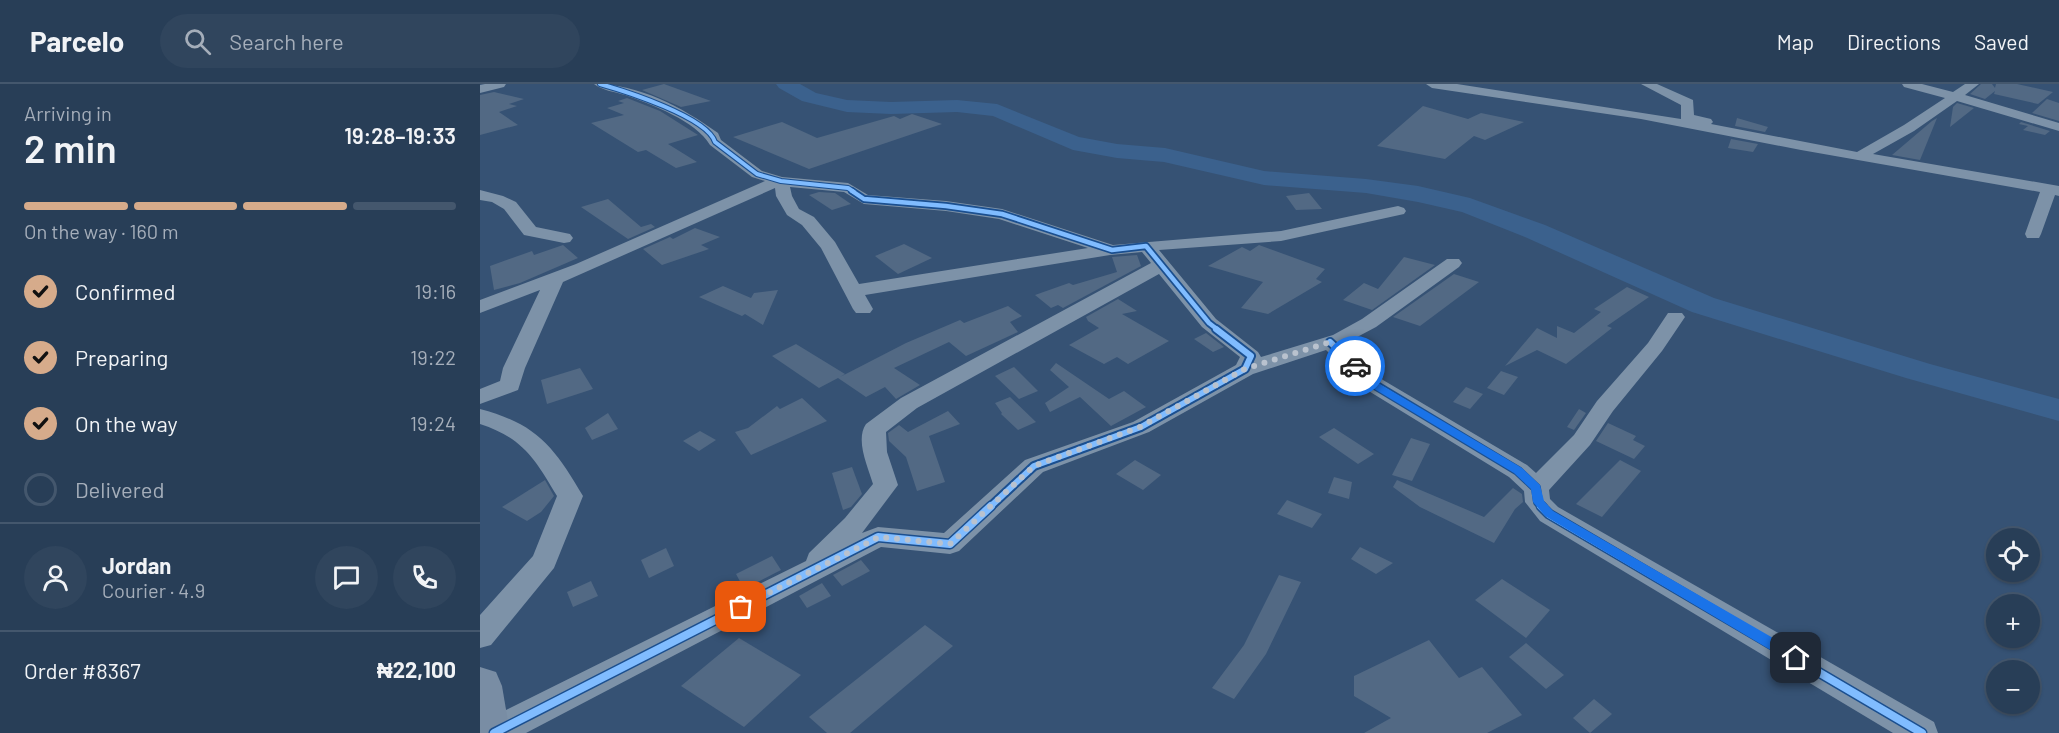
<!DOCTYPE html>
<html lang="en">
<head>
<meta charset="utf-8">
<style>
  :root { --surface:#283e57; --page:#30455d; --text:#f1f3f6; --muted:#a5aeba; --line:#44576d; --accent:#d6ab8b }
  body { margin:0; font-family:Barlow,sans-serif; background:var(--page); color:var(--text); height:100vh; display:flex; flex-direction:column; font-size:22px; white-space:nowrap }
  * { box-sizing:border-box; margin:0 }
  p { font-size:20px; color:var(--muted) }
  .icon { flex:none; width:33px; height:33px; fill:none; stroke:currentColor; stroke-width:2; stroke-linecap:round; stroke-linejoin:round }
  .map { position:relative; flex:1; overflow:hidden }
  .sheet { display:flex; flex-direction:column; background:var(--surface); width:480px }
  .sheet>* { flex:none }
  .controls { position:absolute; left:1506px; top:444px; display:grid; gap:12px }
  .controls a { display:grid; place-items:center; width:54px; height:54px; border-radius:50%; background:var(--surface); box-shadow:0 2px 4px #0004,0 0 0 2px var(--line); font-size:30px }
  .pin { position:absolute; display:grid; place-items:center; width:51px; height:51px; color:#fff; margin:-26px; border-radius:12px; box-shadow:0 3px 9px #0006 }
  .courier { position:absolute; display:grid; place-items:center; width:60px; height:60px; margin:-30px; border:4px solid #1a73e8; border-radius:50%; background:#fff; color:#222; box-shadow:0 2px 8px #0007 }
  .overview em { font-style:normal; font-weight:600 }
  .overview div { display:flex; flex-direction:column-reverse }
  .overview { display:flex; align-items:center; justify-content:space-between; height:102px; padding:0 24px }
  h1 { font-size:39px; font-weight:600; line-height:45px }
  .bar { display:grid; grid-template-columns:repeat(4,1fr); gap:9px 6px; align-content:center; height:72px; padding:0 24px }
  .bar i { height:8px; border-radius:4px; background:var(--line) }
  .bar .current { background:var(--accent) }
  .bar p { grid-column:span 4 }
  .line { display:flex; align-items:center; gap:15px; padding:0 24px; border-top:2px solid var(--line) }
  .line div { flex:1 }
  .round { display:grid; place-items:center; flex:none; width:63px; height:63px; border-radius:32px; background:var(--page) }
  ol { padding:0 24px; list-style:none }
  li { display:flex; align-items:center; gap:18px; height:66px }
  li p { margin-inline-start:auto }
  li .icon { padding:6px; border-radius:50%; background:var(--accent); color:#111; stroke-width:4 }
  li:last-child { color:var(--muted) }
  li i { width:33px; height:33px; border:3px solid var(--line); border-radius:50% }
  header { display:flex; align-items:center; gap:36px; box-sizing:border-box; height:84px; padding:0 30px; background:var(--surface); border-bottom:2px solid var(--line) }
  header strong { font-size:28px }
  nav { display:flex; gap:33px; margin-inline-start:auto; font-size:21px }
  .search { width:420px; height:54px; background:var(--page); display:flex; align-items:center; gap:15px; box-sizing:border-box; padding:0 21px; border-radius:33px; color:var(--muted); font-size:22px }
  main { display:flex; flex:1; min-height:0 }
  .map>svg:first-child { display:block }
</style>
</head>
<body>
<header>
<strong>Parcelo</strong>
<div class="search"><svg class="icon" aria-label="search" viewBox="0 0 24 24"><circle cx="10" cy="10" r="6"/><path d="M15 15l6 6"/></svg>Search here</div>
<nav><a>Map</a><a>Directions</a><a>Saved</a></nav>
</header>
<main>
<section class="sheet">
<div class="overview"><div><h1>2 min</h1><p>Arriving in</p></div><em>19:28–19:33</em></div>
<div class="bar"><i class="current"></i><i class="current"></i><i class="current"></i><i></i><p>On the way · 160 m</p></div>
<ol>
<li><svg class="icon" aria-label="check" viewBox="0 0 24 24"><path d="M5 12l5 5 9-10"/></svg>Confirmed<p>19:16</p></li>
<li><svg class="icon" aria-label="check" viewBox="0 0 24 24"><path d="M5 12l5 5 9-10"/></svg>Preparing<p>19:22</p></li>
<li><svg class="icon" aria-label="check" viewBox="0 0 24 24"><path d="M5 12l5 5 9-10"/></svg>On the way<p>19:24</p></li>
<li><i></i>Delivered</li>
</ol>
<div class="line" style="height:108px"><a class="round"><svg class="icon" aria-label="person" viewBox="0 0 24 24"><circle cx="12" cy="8" r="4"/><path d="M4 21q1-7 8-7t8 7"/></svg></a><div><b>Jordan</b><p>Courier · 4.9</p></div><a class="round"><svg class="icon" aria-label="chat" viewBox="0 0 24 24"><path d="M4 5h16v11H9l-5 4z"/></svg></a><a class="round"><svg class="icon" aria-label="phone" viewBox="0 0 24 24"><path d="M5 4h4l2 5-3 2q2 4 5 5l2-3 5 2v4C11 20 4 13 5 4z"/></svg></a></div>
<div class="line" style="height:78px"><div>Order #8367</div><b>₦22,100</b></div>
</section>
<div class="map">
<svg width="1579" height="649" viewBox="0 0 1579 649">
  <rect width="100%" height="100%" fill="#365274"/>
  <g fill="none" stroke-linecap="round" stroke-linejoin="round">
    <polygon fill="#3b618d" fill-rule="evenodd" points="296,0 320,0 336,9 367,16 411,18 477,16 517,20 599,53 637,60 685,64 784,87 886,95 938,102 990,114 1065,141 1234,214 1450,280 1579,315 1579,337 1426,294 1212,228 1045,153 982,128 938,118 886,109 784,101 684,78 637,74 593,66 513,32 477,28 411,30 367,28 322,17 299,4"/>
  </g>
  <g fill="#526984">
    <polygon points="184,0 231,17 201,23 162,6"/>
    <polygon points="1501,0 1512,0 1515,4 1516,0 1537,0 1573,8 1558,20 1514,10 1515,7 1505,15 1490,10"/>
    <polygon points="14,8 44,15 29,20 37,22 19,28 38,41 0,51 0,11"/>
    <polygon points="147,14 180,27 218,51 188,60 217,78 196,84 166,66 158,68 111,39 144,31 127,24 144,19 138,17"/>
    <polygon points="1567,15 1579,19 1579,37 1552,29"/>
    <polygon points="1477,19 1494,24 1470,43 1473,23"/>
    <polygon points="943,22 988,35 1001,29 1044,38 1005,56 994,52 965,75 897,62"/>
    <polygon points="432,30 462,40 329,85 253,53 302,38 337,54 414,32 420,35"/>
    <polygon points="1257,34 1288,43 1285,48 1255,42"/>
    <polygon points="1457,34 1440,76 1412,71 1452,37"/>
    <polygon points="1541,38 1570,47 1565,51 1543,46 1548,42 1539,40"/>
    <polygon points="1251,55 1278,60 1273,68 1248,64"/>
    <polygon points="339,108 355,109 371,120 352,126 329,111"/>
    <polygon points="829,109 842,125 816,126 806,112"/>
    <polygon points="128,115 161,143 171,140 175,143 148,155 101,123"/>
    <polygon points="215,144 240,153 221,161 229,165 182,181 163,165 190,153 193,155"/>
    <polygon points="424,160 452,174 418,190 395,172"/>
    <polygon points="83,161 98,174 40,199 14,206 10,182 52,167 54,171"/>
    <polygon points="779,161 845,185 836,195 842,198 788,230 761,224 783,198 728,182 762,163 770,167"/>
    <polygon points="657,171 661,182 583,224 578,221 571,224 555,211 589,199 593,201 637,188 632,173"/>
    <polygon points="924,173 955,181 892,226 863,216 884,199 898,205"/>
    <polygon points="974,190 999,198 940,242 913,233"/>
    <polygon points="243,202 271,214 274,209 298,206 283,241 265,230 262,232 219,213"/>
    <polygon points="1147,203 1169,213 1127,242 1132,244 1086,280 1057,266 1025,282 1057,244 1077,254 1077,242 1094,249 1121,228 1114,225"/>
    <polygon points="638,215 657,227 642,230 689,257 648,280 637,273 624,280 589,261 619,244 608,237 606,233"/>
    <polygon points="528,222 542,232 530,238 538,248 486,272 469,258 414,284 440,301 416,315 405,303 386,313 358,294 339,304 292,272 316,260 365,290 360,293 426,259 480,236 484,239"/>
    <polygon points="726,249 744,263 733,268 714,255"/>
    <polygon points="576,279 629,315 644,307 666,323 631,342 600,313 570,328 565,319 589,303 570,286"/>
    <polygon points="534,283 558,307 539,315 515,292"/>
    <polygon points="100,284 113,305 67,320 61,296"/>
    <polygon points="1021,287 1038,293 1024,311 1007,304"/>
    <polygon points="986,303 1003,310 990,325 973,318"/>
    <polygon points="530,313 556,338 538,346 521,330 522,329 515,319"/>
    <polygon points="322,314 347,337 271,371 255,348 268,344 297,322 300,325"/>
    <polygon points="1099,325 1106,329 1094,346 1087,343"/>
    <polygon points="468,327 480,340 449,352 465,398 437,407 426,373 409,357 408,349 419,341 428,348"/>
    <polygon points="128,329 138,345 112,356 105,344"/>
    <polygon points="1128,339 1156,352 1153,356 1165,362 1154,375 1116,357"/>
    <polygon points="854,344 894,370 878,380 839,353"/>
    <polygon points="220,347 236,356 219,367 203,357"/>
    <polygon points="931,354 950,360 932,397 912,391"/>
    <polygon points="655,376 681,391 663,406 636,390"/>
    <polygon points="1140,376 1161,387 1122,433 1096,420"/>
    <polygon points="372,383 382,410 371,423 363,426 352,389"/>
    <polygon points="854,393 872,398 869,415 848,409"/>
    <polygon points="65,396 74,412 61,428 47,437 22,423"/>
    <polygon points="917,396 1004,433 1033,404 1042,410 1043,418 1035,425 1014,459 940,423 913,403"/>
    <polygon points="807,416 842,430 832,444 797,430"/>
    <polygon points="880,463 913,479 896,490 871,475"/>
    <polygon points="186,464 194,482 169,494 161,476"/>
    <polygon points="292,472 301,486 264,505 256,490"/>
    <polygon points="381,476 390,487 362,502 353,491"/>
    <polygon points="799,491 821,498 786,570 754,615 732,604 764,561"/>
    <polygon points="1022,495 1070,526 1046,554 995,516"/>
    <polygon points="111,497 118,512 93,523 87,508"/>
    <polygon points="342,499 351,512 327,524 319,512"/>
    <polygon points="445,541 473,562 370,649 347,649 329,633"/>
    <polygon points="259,554 321,591 264,643 201,602"/>
    <polygon points="949,556 979,594 1002,583 1042,631 1007,649 884,649 911,634 874,612 874,592"/>
    <polygon points="1046,559 1084,591 1066,605 1029,573"/>
    <polygon points="1114,615 1132,630 1110,649 1093,634"/>
  </g>
  <g fill="none" stroke-linecap="round" stroke-linejoin="round">
    <g fill="#7d92a8" fill-rule="evenodd">
      <polygon points="5,0 26,0 24,3 0,9 0,1"/>
      <path d="M114,0C159,0 202,23 238,49L241,56L282,87L302,93L368,99L388,111L466,117L522,125L633,161L801,147L918,122L924,124L926,127L924,130L801,157L679,166L736,235L778,268L781,273L853,251L882,235L967,175H979L982,179L979,183L896,243L864,260L903,296L1047,381L1056,389L1094,351L1117,317L1168,259L1188,229H1202L1205,233L1182,267L1133,327L1110,361L1069,406L1070,415L1078,423L1454,638L1458,649H1413L1060,437L1045,418L1044,407L1029,393L887,306L846,266L773,290L669,348L563,388L479,467L470,470L401,463L46,649H0L2,638L326,477L329,469L365,434L393,400C388,383 375,356 386,340L421,314L671,179L662,168L630,171L385,211L393,225L390,229H376L373,225L341,164L322,141L307,131L296,112L295,104L83,198L45,284L38,306L0,320V305L20,297L23,284L60,206L0,229V216L96,180L285,97L272,93L230,61C216,37 171,20 145,11C135,8 121,6 114,0ZM310,103L364,108L384,120L466,127L519,135L608,164L379,200L355,158L334,133L319,125L312,112ZM679,190L722,243L760,273L756,281L653,338L545,376L464,449L398,443L382,449L418,401L407,368L406,348L437,324Z"/>
      <polygon points="946,0 977,0 1201,35 1201,21 1161,0 1177,0 1213,16 1214,31 1231,35 1233,38 1231,40 1377,68 1424,41 1465,14 1424,3 1422,0 1442,0 1473,8 1485,0 1499,0 1485,11 1579,39 1579,47 1477,17 1434,47 1393,70 1579,102 1579,112 1575,111 1561,150 1559,154 1547,154 1545,150 1560,108 1321,66 1161,35 952,4"/>
      <polygon points="0,106 23,112 36,118 56,143 90,150 93,154 90,158 84,159 44,151 24,125 12,118 0,116"/>
      <path d="M0,325C57,340 74,363 103,412L74,484L11,561L0,564V531L53,472L77,412C55,375 43,354 0,340Z"/>
    </g>
    <polygon fill="#798da4" fill-rule="evenodd" points="0,583 16,588 22,602 30,649 0,649"/>
    <defs>
      <path id="cycleway-far3" d="M120,0C145,7 227,33 235,58L277,90L301,97L368,104L374,108"/>
      <polyline id="cycleway-far2" points="372,107 384,115 466,122 522,130 632,166 666,162 729,239 738,246"/>
      <g id="cycleway-far1">
        <polyline points="850,258 895,301 1038,387 1056,404 1058,418 1063,423"/>
        <polyline points="510,423 554,382 661,343 765,285 771,272 736,245"/>
      </g>
      <g id="cycleway">
        <polyline points="1061,422 1069,430 1442,649"/>
        <polyline points="14,649 398,453 470,460 511,422"/>
      </g>
    </defs>
    <use href="#cycleway-far3" stroke="#1b4f8f" stroke-width="6"/>
    <use href="#cycleway-far2" stroke="#1b4f8f" stroke-width="8"/>
    <use href="#cycleway-far1" stroke="#1b4f8f" stroke-width="10"/>
    <use href="#cycleway" stroke="#1b4f8f" stroke-width="11"/>
    <use href="#cycleway-far3" stroke="#80bcff" stroke-width="4"/>
    <use href="#cycleway-far2" stroke="#80bcff" stroke-width="4.5"/>
    <use href="#cycleway-far1" stroke="#80bcff" stroke-width="6"/>
    <use href="#cycleway" stroke="#80bcff" stroke-width="8"/>
  </g>
  <polygon fill="#1a73e8" points="875,279 898,299 1042,384 1060,401 1064,417 1073,427 1321,570 1323,574 1321,578 1311,578 1065,432 1053,418 1051,405 1034,389 891,303 870,282"/>
  <g fill="none" stroke-linecap="round" stroke-linejoin="round">
    <polyline stroke="#b9c2ce" stroke-width="6" stroke-dasharray="0 10.8" points="261,523 399,453 470,460 554,382 660,343 765,285 850,258 875,282"/>
  </g>
</svg>
<div class="controls">
<a><svg class="icon" aria-label="locate" viewBox="0 0 24 24"><circle cx="12" cy="12" r="6"/><path d="M12 2v4M12 18v4M2 12h4M18 12h4"/></svg></a>
<a>+</a>
<a>−</a>
</div>
<div class="pin" style="left:261px;top:523px;background:#ea580c"><svg class="icon" aria-label="bag" viewBox="0 0 24 24"><path d="M5 8h14l-1 12H6zM9 8a3 3 0 0 1 6 0"/></svg></div>
<div class="pin" style="left:1316px;top:574px;background:#1f2937"><svg class="icon" aria-label="home" viewBox="0 0 24 24"><path d="M3 11l9-7 9 7M6 9v11h12V9"/></svg></div>
<div class="courier" style="left:875px;top:282px"><svg class="icon" aria-label="car" viewBox="0 0 24 24"><path d="M5 17H2v-5l4-1 3-4h7l3 4 3 1v5h-3M9 17h6M6 11h13"/><circle cx="7" cy="17" r="2"/><circle cx="17" cy="17" r="2"/></svg></div>
</div>
</main>
</body>
</html>
